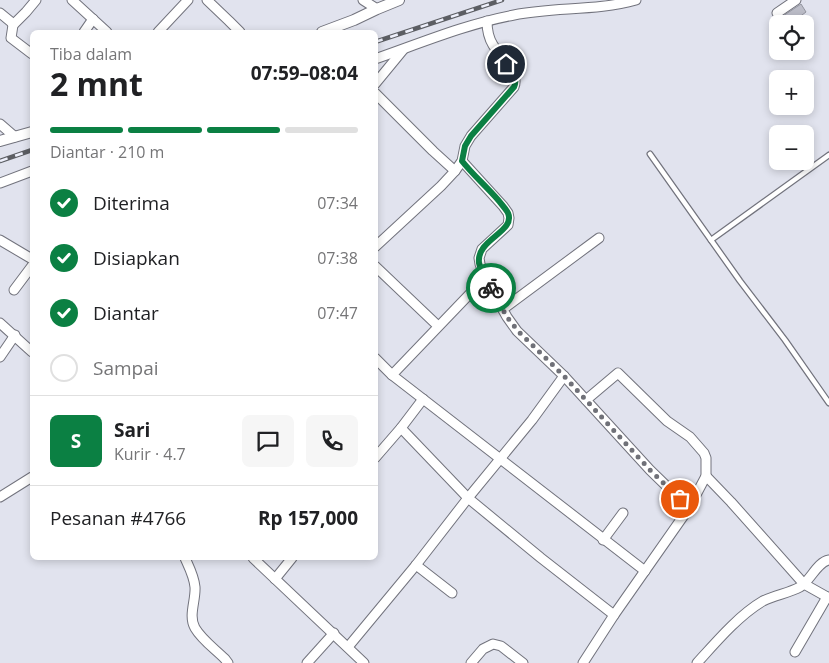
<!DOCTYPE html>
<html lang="id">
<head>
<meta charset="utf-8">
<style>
  :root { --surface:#fff; --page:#f6f6f6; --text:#202124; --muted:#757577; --line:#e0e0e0; --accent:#0b8043 }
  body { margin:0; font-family:"Open Sans",sans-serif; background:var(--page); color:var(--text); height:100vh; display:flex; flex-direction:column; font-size:19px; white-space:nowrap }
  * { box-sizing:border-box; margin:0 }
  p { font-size:16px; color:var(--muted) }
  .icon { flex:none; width:28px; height:28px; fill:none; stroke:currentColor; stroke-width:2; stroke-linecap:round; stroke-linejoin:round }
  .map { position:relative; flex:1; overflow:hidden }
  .sheet { position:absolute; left:30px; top:30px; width:348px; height:530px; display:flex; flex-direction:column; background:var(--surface); border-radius:8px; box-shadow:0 2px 8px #0003 }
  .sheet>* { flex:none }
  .fabs { position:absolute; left:769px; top:15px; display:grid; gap:10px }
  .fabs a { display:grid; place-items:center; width:45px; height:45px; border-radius:8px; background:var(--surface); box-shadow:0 2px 8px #0003; font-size:25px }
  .pin { position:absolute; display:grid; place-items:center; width:42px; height:42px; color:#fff; margin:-21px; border:2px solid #fff; border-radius:50%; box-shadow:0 1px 5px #0007 }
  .courier { position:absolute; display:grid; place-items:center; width:50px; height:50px; margin:-25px; border:4px solid #0b8043; border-radius:50%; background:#fff; color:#222; box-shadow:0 1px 6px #0007 }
  .head em { font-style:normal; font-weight:700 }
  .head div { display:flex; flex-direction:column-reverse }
  .head { display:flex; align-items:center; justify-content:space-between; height:85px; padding:0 20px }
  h1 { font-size:32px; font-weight:700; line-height:38px }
  .bar { display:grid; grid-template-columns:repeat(4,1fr); gap:8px 5px; align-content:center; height:60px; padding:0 20px }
  .bar i { height:6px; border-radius:4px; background:var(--line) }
  .bar .active { background:var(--accent) }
  .bar p { grid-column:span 4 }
  .line { display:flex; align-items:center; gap:12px; padding:0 20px; border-top:1px solid var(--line) }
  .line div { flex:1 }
  .round { display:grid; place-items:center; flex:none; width:52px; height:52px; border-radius:8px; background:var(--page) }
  ol { padding:0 20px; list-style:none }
  li { display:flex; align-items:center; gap:15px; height:55px }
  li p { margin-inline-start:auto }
  li .icon { padding:5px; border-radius:50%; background:var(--accent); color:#fff; stroke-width:4 }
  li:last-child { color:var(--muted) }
  li i { width:28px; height:28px; border:2px solid var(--line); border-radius:50% }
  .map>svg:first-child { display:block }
</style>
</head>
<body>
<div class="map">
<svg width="829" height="663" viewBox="0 0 829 663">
  <rect width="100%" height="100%" fill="#e1e3ee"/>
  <polygon fill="#bdbec9" stroke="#93959f" points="801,4 806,12 790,24 788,24 783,16"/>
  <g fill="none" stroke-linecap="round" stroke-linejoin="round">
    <defs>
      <g id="service">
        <polyline points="650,154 740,281 785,340 829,403"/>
        <polyline points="711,240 829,155"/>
      </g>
      <g id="minor">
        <polyline points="72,0 107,32"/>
        <polyline points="207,0 229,21 240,32"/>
        <polyline points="363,0 377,9"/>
        <polyline points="0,13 11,22 13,25 11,38 32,54"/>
        <polyline points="777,13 796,0"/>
        <polyline points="13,25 26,12 36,0"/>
        <polyline points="84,32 93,19"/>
        <polyline points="158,32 188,0"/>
        <path d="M375,59C421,43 466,24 514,15C554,7 597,11 636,0"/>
        <polyline points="375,84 403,50"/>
        <polyline points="375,93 433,151 455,171"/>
        <polyline points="0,124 15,137"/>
        <polyline points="462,161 503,206 508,213 509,218 508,225 482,249 479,258 480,264 485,278 507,317 517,331 564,376 650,470 689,508 614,615 583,663"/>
        <polyline points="0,183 32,171"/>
        <polyline points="0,240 32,259"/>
        <path d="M375,247L441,186L455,171L462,161L465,146L471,136L514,87C520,74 500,56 493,45C488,37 487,30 487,21"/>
        <polyline points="375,266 438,326"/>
        <polyline points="14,290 32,266"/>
        <polyline points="503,309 599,238"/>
        <polyline points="0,323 32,352"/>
        <polyline points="0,357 15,335"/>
        <polyline points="375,358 392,375 423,399 645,571"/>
        <polyline points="392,375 485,278"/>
        <polyline points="586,400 618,373 667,421 690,437 704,453 706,458 706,476 689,508"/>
        <polyline points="401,428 468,498 541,558 614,615"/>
        <polyline points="375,458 401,428 423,399"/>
        <polyline points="706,476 731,502 804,584 829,598"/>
        <polyline points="0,497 32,477"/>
        <polyline points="603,540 623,513"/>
        <path d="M185,558C189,567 194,576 195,587C196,600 188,616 195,628C202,640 215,649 225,659L228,663"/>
        <polyline points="253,558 364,663"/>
        <polyline points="416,565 452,593"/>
        <polyline points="275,579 292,558"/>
        <polyline points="348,647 416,565 468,498 532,420 564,376"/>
        <polyline points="795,652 827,597"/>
        <polyline points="307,663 334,633"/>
        <polyline points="471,663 483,649 493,644 501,646 523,663"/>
        <path d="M697,663C716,642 739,615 763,601C775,595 789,593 800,587C811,580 817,562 829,560"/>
      </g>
      <g id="tertiary">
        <polyline points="322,32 354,20 377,9 399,0"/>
        <polyline points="0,141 32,132"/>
      </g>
    </defs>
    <use href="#service" stroke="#72737d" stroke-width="7"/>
    <use href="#minor" stroke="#72737d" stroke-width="11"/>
    <use href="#tertiary" stroke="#72737d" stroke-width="12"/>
    <use href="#service" stroke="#fff" stroke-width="4.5"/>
    <use href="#minor" stroke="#fff" stroke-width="9"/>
    <use href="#tertiary" stroke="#fff" stroke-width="10"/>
    <defs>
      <g id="rail">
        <polyline points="375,42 502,0"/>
        <polyline points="0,161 32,150"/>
      </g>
    </defs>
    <use href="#rail" stroke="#5c5e63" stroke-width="4.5"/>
    <use href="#rail" stroke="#eef0fb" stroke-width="2.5" stroke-dasharray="8" stroke-linecap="butt"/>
  </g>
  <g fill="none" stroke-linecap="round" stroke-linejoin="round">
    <polyline stroke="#707178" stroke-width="5" stroke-dasharray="0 9" points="491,288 507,317 518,331 564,376 650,470 680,499"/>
    <path stroke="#0b8043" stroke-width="6" d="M491,288C486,280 481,272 479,263C476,239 516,232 508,213C506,209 502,205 499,201C487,187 473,175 462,161L465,146L471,136L514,87C518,78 512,71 506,64"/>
  </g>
</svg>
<div class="fabs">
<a><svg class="icon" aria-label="locate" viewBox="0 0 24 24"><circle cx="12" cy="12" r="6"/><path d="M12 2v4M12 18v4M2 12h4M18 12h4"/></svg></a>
<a>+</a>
<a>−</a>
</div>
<div class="pin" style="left:680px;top:499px;background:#ea580c"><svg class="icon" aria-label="bag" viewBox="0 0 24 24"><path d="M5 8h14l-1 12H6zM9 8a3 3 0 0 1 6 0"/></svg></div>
<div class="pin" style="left:506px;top:64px;background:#1f2937"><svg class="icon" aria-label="home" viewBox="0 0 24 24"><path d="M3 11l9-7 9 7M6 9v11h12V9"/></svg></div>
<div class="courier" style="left:491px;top:288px"><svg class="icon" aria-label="bike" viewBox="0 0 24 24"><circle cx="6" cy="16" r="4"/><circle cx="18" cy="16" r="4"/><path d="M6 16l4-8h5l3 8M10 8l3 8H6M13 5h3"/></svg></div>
<section class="sheet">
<div class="head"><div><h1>2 mnt</h1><p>Tiba dalam</p></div><em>07:59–08:04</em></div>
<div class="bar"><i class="active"></i><i class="active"></i><i class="active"></i><i></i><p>Diantar · 210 m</p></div>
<ol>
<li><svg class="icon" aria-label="check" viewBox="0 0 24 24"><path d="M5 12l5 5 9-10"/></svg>Diterima<p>07:34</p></li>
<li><svg class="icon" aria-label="check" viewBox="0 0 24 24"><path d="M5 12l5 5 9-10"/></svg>Disiapkan<p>07:38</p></li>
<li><svg class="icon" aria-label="check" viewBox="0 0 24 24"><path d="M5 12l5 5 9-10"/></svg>Diantar<p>07:47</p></li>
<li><i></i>Sampai</li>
</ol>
<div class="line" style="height:90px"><b class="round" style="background:var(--accent);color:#fff">S</b><div><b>Sari</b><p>Kurir · 4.7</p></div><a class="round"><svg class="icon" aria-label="chat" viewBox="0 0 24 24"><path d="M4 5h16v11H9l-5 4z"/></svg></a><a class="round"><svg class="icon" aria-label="phone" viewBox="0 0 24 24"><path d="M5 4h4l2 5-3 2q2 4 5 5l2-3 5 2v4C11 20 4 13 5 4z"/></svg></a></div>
<div class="line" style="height:65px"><div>Pesanan #4766</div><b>Rp 157,000</b></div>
</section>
</div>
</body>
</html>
